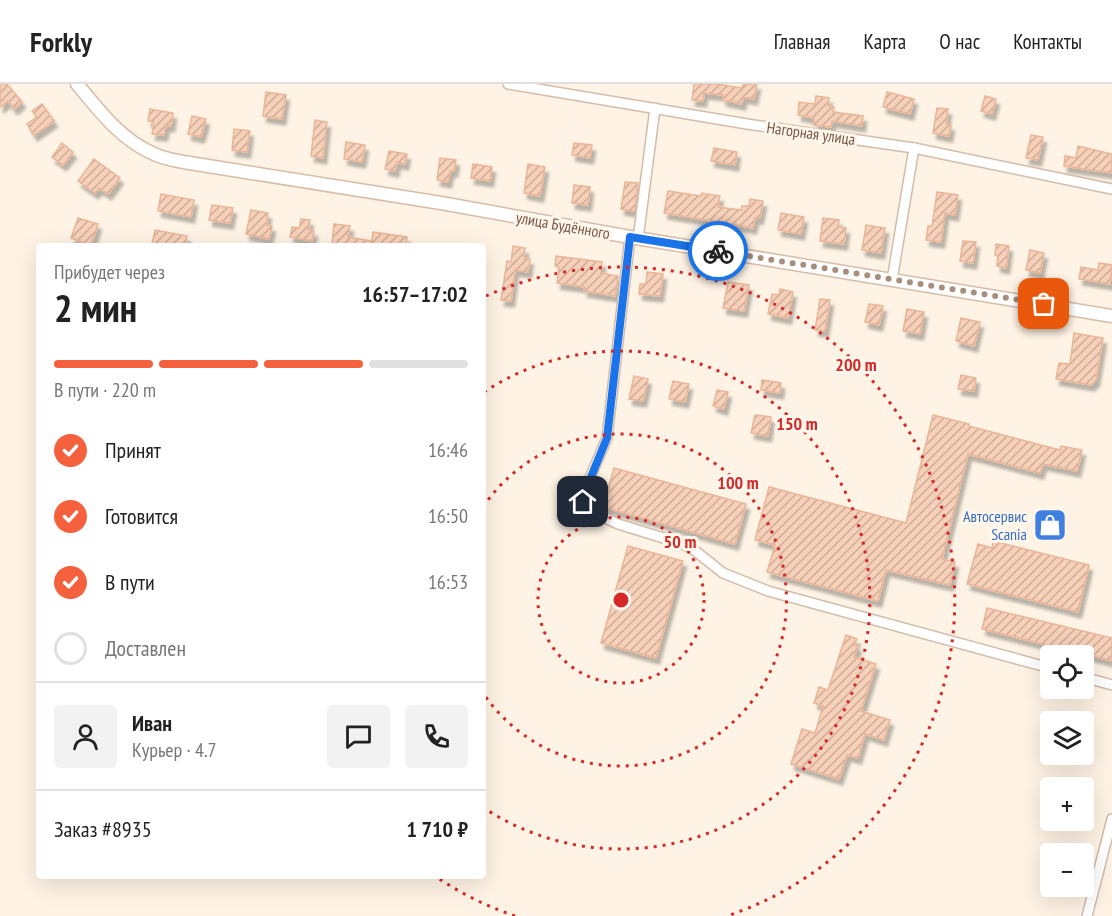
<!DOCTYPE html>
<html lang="ru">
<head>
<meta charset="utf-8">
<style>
  :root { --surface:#fff; --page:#f2f2f2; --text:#222; --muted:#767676; --line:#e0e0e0; --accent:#f5613d }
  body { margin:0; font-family:"PT Sans Narrow",sans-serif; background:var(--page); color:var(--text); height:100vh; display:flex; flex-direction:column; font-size:22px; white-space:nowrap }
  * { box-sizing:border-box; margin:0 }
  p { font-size:20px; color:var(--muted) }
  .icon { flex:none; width:33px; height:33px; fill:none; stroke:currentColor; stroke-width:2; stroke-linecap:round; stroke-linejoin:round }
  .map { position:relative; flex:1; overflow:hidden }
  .side { position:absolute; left:36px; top:159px; width:450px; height:636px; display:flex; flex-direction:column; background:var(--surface); border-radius:6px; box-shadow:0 6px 24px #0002 }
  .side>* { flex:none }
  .buttons { position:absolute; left:1040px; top:561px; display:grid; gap:12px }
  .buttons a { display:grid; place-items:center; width:54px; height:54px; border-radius:6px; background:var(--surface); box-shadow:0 6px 24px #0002; font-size:30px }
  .pin { position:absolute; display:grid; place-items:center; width:51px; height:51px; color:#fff; margin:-26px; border-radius:12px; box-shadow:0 3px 9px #0006 }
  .courier { position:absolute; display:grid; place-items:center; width:60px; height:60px; margin:-30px; border:4px solid #1a73e8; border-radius:50%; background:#fff; color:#222; box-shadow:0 2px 8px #0007 }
  .headline em { font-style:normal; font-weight:700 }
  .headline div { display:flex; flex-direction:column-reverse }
  .headline { display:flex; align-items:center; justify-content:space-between; height:102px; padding:0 18px }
  h1 { font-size:39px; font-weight:700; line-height:45px }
  .bar { display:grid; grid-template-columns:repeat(4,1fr); gap:9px 6px; align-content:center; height:72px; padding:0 18px }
  .bar i { height:8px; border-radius:4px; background:var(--line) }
  .bar .on { background:var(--accent) }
  .bar p { grid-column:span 4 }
  .line { display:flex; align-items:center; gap:15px; padding:0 18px; border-top:2px solid var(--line) }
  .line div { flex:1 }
  .round { display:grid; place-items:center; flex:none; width:63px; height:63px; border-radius:6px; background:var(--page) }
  ol { padding:0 18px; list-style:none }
  li { display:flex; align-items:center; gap:18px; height:66px }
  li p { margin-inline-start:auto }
  li .icon { padding:6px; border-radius:50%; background:var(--accent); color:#fff; stroke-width:4 }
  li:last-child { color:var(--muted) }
  li i { width:33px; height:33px; border:3px solid var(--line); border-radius:50% }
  header { display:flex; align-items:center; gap:36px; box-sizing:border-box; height:84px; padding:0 30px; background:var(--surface); border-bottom:2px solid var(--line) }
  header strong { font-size:28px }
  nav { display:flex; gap:33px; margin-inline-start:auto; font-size:21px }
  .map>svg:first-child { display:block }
</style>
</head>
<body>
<header>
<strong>Forkly</strong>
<nav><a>Главная</a><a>Карта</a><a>О нас</a><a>Контакты</a></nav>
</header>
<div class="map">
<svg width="1112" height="832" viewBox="0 0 1112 832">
  <defs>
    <pattern id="building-hatch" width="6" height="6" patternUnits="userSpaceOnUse" patternTransform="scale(1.5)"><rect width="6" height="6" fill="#f7d0b9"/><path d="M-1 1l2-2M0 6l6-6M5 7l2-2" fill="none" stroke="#cdac98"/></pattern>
    <filter id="shadow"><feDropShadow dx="3.5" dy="6" stdDeviation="1.5" flood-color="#0004"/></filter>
  </defs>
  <rect width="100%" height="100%" fill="#fef3e4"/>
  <g fill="url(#building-hatch)" stroke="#ebb597" stroke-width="1.5" filter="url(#shadow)">
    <polygon points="0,0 7,0 22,18 14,25 8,17 0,23"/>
    <polygon points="694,0 716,0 742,4 743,0 757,0 754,15 743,13 742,20 723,16 723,11 704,9 703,17 692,16"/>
    <polygon points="266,8 286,11 282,35 263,32"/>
    <polygon points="887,8 914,15 910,30 883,23"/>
    <polygon points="816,12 829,14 828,22 834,23 833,28 863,32 862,42 832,37 831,43 814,41 814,34 798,31 799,18 815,20"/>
    <polygon points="985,12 996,15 992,30 981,27"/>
    <polygon points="42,20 54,37 34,51 27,40 37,33 32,27"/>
    <polygon points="937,24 948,25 946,40 951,41 949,52 933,49"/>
    <polygon points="150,25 173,29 171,42 166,41 164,51 152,50 154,38 148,37"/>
    <polygon points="192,32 206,35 201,53 188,50"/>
    <polygon points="315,36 327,38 323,74 311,72"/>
    <polygon points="234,45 250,47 247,68 232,66"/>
    <polygon points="1031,51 1043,53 1038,76 1026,74"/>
    <polygon points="346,58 365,61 362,78 344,75"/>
    <polygon points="62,59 73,68 63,81 52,73"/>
    <polygon points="574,59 592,61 590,74 572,71"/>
    <polygon points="1078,62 1112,70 1112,89 1064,82 1065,72 1076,74"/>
    <polygon points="714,64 737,68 735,81 711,77"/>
    <polygon points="389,67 407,70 405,80 397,78 395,87 385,85"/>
    <polygon points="440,74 456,76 454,87 450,87 448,98 437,96"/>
    <polygon points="94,75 120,94 108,110 99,104 95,109 78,97"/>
    <polygon points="473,80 492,83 490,97 471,94"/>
    <polygon points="528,80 545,83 540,112 524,109"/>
    <polygon points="625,98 638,99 635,127 621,125"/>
    <polygon points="574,101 590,103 588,121 572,119"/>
    <polygon points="668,107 701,112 702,109 720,112 718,123 741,126 742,122 749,122 750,115 763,117 760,134 755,134 753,144 664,129"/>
    <polygon points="937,108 958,111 955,131 945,129 941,158 926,156 928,142 932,142"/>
    <polygon points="161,110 194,116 191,133 158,127"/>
    <polygon points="212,121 233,124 230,139 209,136"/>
    <polygon points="251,126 268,129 266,141 272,142 269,155 246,150"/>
    <polygon points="781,129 804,133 801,150 778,146"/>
    <polygon points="78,134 98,140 91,161 71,154"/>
    <polygon points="823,134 839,136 838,143 846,144 844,160 820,157"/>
    <polygon points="301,135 310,136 308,146 314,147 312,157 290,153 292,143 299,144"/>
    <polygon points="334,140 350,142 348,153 371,157 371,162 332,160"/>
    <polygon points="866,141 885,144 881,169 862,166"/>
    <polygon points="155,146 187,152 185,162 152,160"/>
    <polygon points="373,148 407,153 406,162 371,162"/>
    <polygon points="963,157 976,158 973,179 960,177"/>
    <polygon points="996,160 1009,162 1006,184 997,182 998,172 995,171"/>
    <polygon points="513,162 525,164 524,174 530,175 528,188 515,186 511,217 501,216 507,177 511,178"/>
    <polygon points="1030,166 1044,169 1040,189 1026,186"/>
    <polygon points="556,172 602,178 601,189 618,192 615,212 584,207 585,203 557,199 559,183 555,182"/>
    <polygon points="1099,179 1112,181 1110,200 1079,195 1081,183 1098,186"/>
    <polygon points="647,188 663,190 660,212 639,210 640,200 646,200"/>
    <polygon points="728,198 749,201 744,227 723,224"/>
    <polygon points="780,205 793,208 788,234 768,230 772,210 779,211"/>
    <polygon points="820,215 830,216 825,247 815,246"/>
    <polygon points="869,220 883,222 879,241 865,238"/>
    <polygon points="907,225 924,228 920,250 903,247"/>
    <polygon points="961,234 980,238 974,262 956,257"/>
    <polygon points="1074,249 1103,254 1096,296 1091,301 1056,295 1059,279 1070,280"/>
    <polygon points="961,291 976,294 974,307 958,305"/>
    <polygon points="634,292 648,295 643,317 629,315"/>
    <polygon points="762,296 781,299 780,309 761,306"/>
    <polygon points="673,297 689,300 685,318 669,315"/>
    <polygon points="717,306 728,308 724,325 713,322"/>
    <polygon points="755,331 771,333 768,352 751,349"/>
    <polygon points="933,331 969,340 969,342 1060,366 1061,362 1082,366 1077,387 1043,380 1040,389 968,370 942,475 955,478 950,501 886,486 878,517 767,488 775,461 755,456 769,403 906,439"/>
    <polygon points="614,384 746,420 735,460 603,423"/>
    <polygon points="993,457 1089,481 1078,528 967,500 978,460 992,464"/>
    <polygon points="628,462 683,477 656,574 601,559"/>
    <polygon points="987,524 1112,554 1112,577 982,545"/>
    <polygon points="846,551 857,555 854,561 858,562 854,573 876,580 861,627 890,636 884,656 865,650 858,674 847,671 839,695 791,680 802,645 815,649 823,622 814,619 819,603 828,606"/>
  </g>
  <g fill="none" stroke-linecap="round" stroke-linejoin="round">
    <defs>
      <g id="street">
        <polyline points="508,0 747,40 914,64 1112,105"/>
        <polyline points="630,153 607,354 583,410 585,424 618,440 683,460 694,466 723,489 768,507 1050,584"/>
        <polyline points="638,155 655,24"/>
        <polyline points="892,196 914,64"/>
        <polyline points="1083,593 1112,601"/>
        <polyline points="1087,832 1112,735"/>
      </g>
      <path id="secondary" d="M77,0C98,25 120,55 152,69C161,74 173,76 183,78L441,119L630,153L1112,232"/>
    </defs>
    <use href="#street" stroke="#d4bcab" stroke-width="12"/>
    <use href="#secondary" stroke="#d7bca8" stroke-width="15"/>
    <use href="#street" stroke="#fff" stroke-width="9"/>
    <use href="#secondary" stroke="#fff" stroke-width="12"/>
  </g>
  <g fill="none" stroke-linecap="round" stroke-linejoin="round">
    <polyline stroke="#a88e7d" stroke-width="6" stroke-dasharray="0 10.8" points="718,167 1044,220"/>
    <polyline stroke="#1a73e8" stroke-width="8" points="583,418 584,410 607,354 630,153 718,167"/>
  </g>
  <g fill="none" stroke="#d62828" stroke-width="3" stroke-dasharray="3 6">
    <circle cx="621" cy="516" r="83"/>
    <path d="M483 423A166 166 0 1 1 483 609"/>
    <path d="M484 308A249 249 0 1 1 484 724"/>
    <path d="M515 832A333 333 0 0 1 435 792M486 212A333 333 0 1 1 727 832"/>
  </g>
  <defs>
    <symbol id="shop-square" viewBox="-11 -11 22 22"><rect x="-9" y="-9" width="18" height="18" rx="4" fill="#3f7fe0" stroke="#fff7ec"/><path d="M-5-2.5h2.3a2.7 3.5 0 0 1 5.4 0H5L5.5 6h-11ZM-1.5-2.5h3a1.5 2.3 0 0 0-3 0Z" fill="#fff"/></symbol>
  </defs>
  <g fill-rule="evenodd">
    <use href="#shop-square" x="1031" y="422" width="38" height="38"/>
  </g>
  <g text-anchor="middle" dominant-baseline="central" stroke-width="6" stroke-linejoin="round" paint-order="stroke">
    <g font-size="16" fill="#7a5746" stroke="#fff7ec">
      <text transform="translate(811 49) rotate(8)">Нагорная улица</text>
      <text transform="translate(563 141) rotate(10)">улица Будённого</text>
    </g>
    <g font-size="16" fill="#366cbe" stroke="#fff7ec" text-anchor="end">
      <text x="1027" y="432">Автосервис<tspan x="1027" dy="18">Scania</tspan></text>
    </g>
  </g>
  <circle cx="621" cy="516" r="9" fill="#d62828" stroke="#fff7ec" stroke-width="3"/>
  <g font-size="18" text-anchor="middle" font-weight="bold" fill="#d62828" stroke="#fff7ec" stroke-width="6" stroke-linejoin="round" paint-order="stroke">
    <text x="856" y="287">200 m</text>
    <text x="797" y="346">150 m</text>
    <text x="738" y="405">100 m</text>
    <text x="680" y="464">50 m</text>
  </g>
</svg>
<div class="buttons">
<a><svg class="icon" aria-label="locate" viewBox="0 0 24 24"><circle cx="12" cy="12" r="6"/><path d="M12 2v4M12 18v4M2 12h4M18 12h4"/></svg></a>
<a><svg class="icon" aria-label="layers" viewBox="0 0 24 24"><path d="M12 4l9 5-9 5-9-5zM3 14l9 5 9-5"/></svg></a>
<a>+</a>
<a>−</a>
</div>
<div class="pin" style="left:1044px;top:220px;background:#ea580c"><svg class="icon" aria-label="bag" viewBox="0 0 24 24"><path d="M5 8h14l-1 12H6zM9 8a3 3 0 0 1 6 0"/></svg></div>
<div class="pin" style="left:583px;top:418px;background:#1f2937"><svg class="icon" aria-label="home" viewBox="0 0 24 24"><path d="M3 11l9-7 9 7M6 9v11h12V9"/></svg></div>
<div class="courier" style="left:718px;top:167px"><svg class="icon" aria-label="bike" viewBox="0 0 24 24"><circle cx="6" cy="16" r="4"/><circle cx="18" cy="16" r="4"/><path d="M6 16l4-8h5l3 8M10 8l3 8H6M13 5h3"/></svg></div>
<section class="side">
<div class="headline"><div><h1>2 мин</h1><p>Прибудет через</p></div><em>16:57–17:02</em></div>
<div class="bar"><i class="on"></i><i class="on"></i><i class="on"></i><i></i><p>В пути · 220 m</p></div>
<ol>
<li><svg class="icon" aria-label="check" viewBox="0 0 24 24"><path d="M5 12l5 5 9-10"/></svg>Принят<p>16:46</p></li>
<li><svg class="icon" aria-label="check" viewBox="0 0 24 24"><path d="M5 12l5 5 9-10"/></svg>Готовится<p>16:50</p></li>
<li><svg class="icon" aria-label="check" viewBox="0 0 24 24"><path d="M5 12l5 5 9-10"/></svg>В пути<p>16:53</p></li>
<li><i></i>Доставлен</li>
</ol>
<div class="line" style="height:108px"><a class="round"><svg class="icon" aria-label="person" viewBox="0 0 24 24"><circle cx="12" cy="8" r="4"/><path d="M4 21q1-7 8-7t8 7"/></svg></a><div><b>Иван</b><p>Курьер · 4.7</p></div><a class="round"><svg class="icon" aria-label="chat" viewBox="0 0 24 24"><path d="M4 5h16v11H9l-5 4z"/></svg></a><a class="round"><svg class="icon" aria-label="phone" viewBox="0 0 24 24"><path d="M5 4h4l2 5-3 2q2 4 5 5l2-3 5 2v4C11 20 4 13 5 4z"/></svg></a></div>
<div class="line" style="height:78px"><div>Заказ #8935</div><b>1 710 ₽</b></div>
</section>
</div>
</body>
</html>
